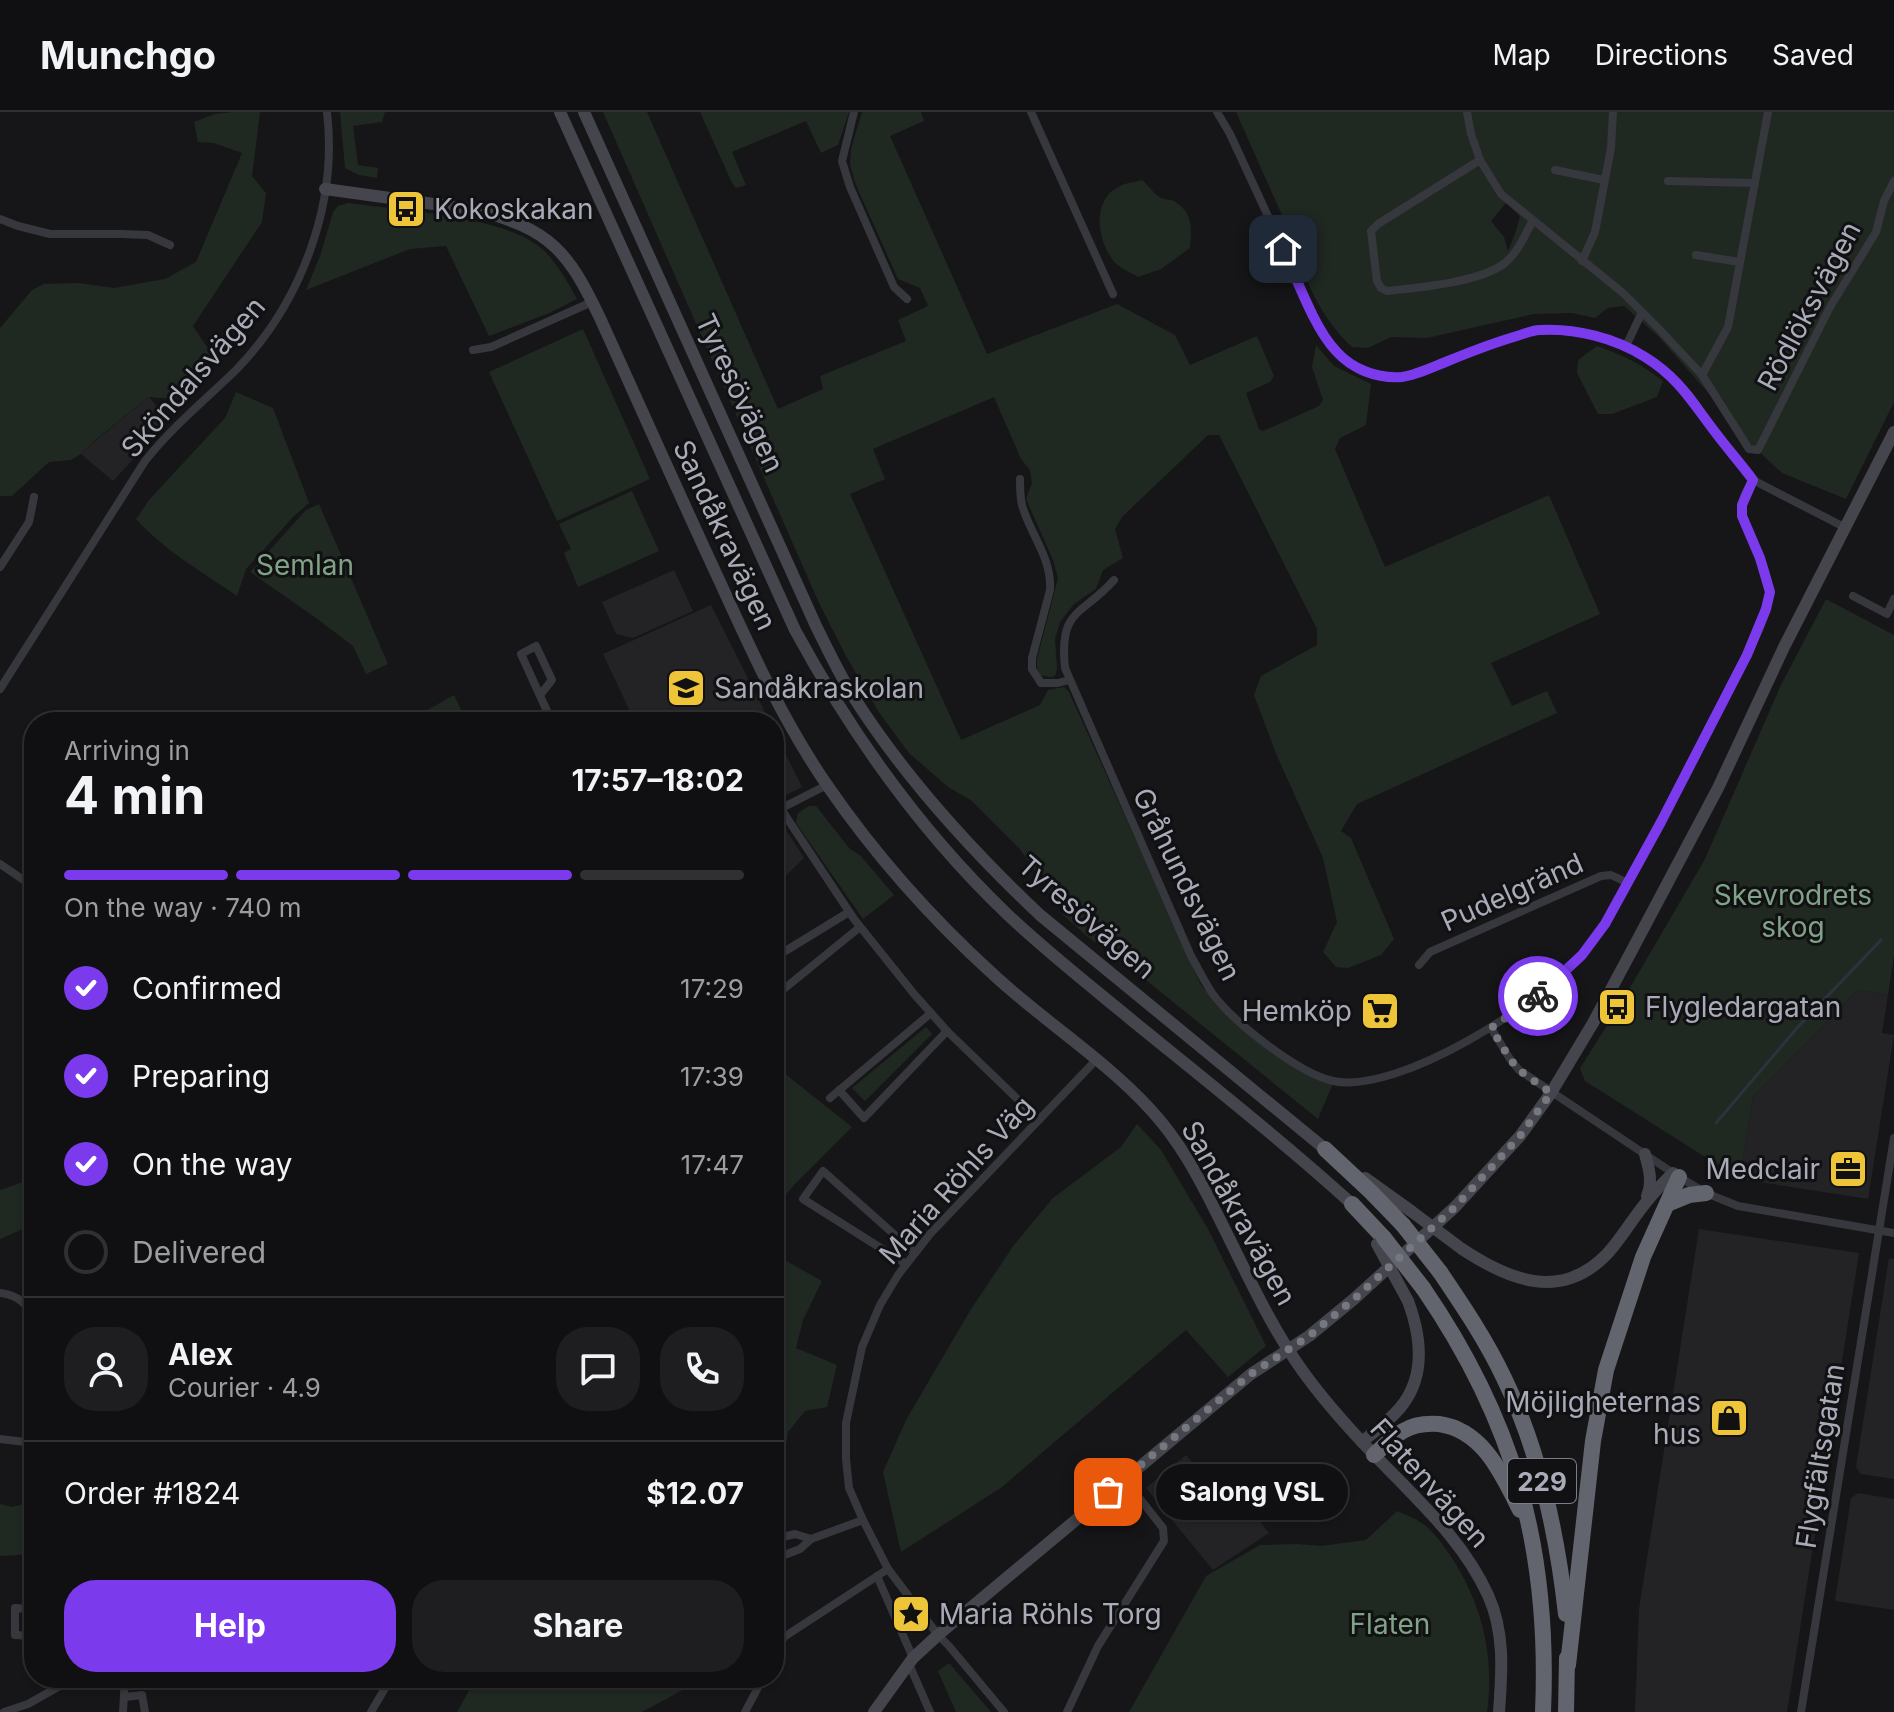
<!DOCTYPE html>
<html lang="en">
<head>
<meta charset="utf-8">
<style>
  :root { --surface:#101012; --page:#1e1e20; --text:#f1f3f6; --muted:#9c9d9f; --line:#303032; --accent:#7c3aed }
  body { margin:0; font-family:Inter,sans-serif; background:var(--page); color:var(--text); height:100vh; display:flex; flex-direction:column; font-size:30px; white-space:nowrap }
  * { box-sizing:border-box; margin:0 }
  p { font-size:26px; color:var(--muted) }
  .icon { flex:none; width:44px; height:44px; fill:none; stroke:currentColor; stroke-width:2; stroke-linecap:round; stroke-linejoin:round }
  .map { position:relative; flex:1; overflow:hidden }
  .details { position:absolute; left:24px; top:600px; width:760px; height:976px; display:flex; flex-direction:column; background:var(--surface); border-radius:32px; box-shadow:0 2px 6px #0004,0 0 0 2px var(--line) }
  .details>* { flex:none }
  .pin { position:absolute; display:grid; place-items:center; width:68px; height:68px; color:#fff; margin:-34px; border-radius:16px; box-shadow:0 4px 12px #0006 }
  .courier { position:absolute; display:grid; place-items:center; width:80px; height:80px; margin:-40px; border:6px solid #7c3aed; border-radius:50%; background:#fff; color:#222; box-shadow:0 2px 10px #0007 }
  .bubble { position:absolute; height:56px; border-radius:28px; background:var(--surface); box-shadow:0 2px 6px #0004,0 0 0 2px var(--line); font-size:26px; font-weight:700; line-height:56px; text-align:center }
  .head em { font-style:normal; font-weight:700 }
  .head div { display:flex; flex-direction:column-reverse }
  .head { display:flex; align-items:center; justify-content:space-between; height:136px; padding:0 40px }
  h1 { font-size:52px; font-weight:700; line-height:60px }
  .bar { display:grid; grid-template-columns:repeat(4,1fr); gap:12px 8px; align-content:center; height:96px; padding:0 40px }
  .bar i { height:10px; border-radius:6px; background:var(--line) }
  .bar .current { background:var(--accent) }
  .bar p { grid-column:span 4 }
  .line { display:flex; align-items:center; gap:20px; padding:0 40px; border-top:2px solid var(--line) }
  .line div { flex:1 }
  .round { display:grid; place-items:center; flex:none; width:84px; height:84px; border-radius:32px; background:var(--page) }
  ol { padding:0 40px; list-style:none }
  li { display:flex; align-items:center; gap:24px; height:88px }
  li p { margin-inline-start:auto }
  li .icon { padding:8px; border-radius:50%; background:var(--accent); color:#fff; stroke-width:4 }
  li:last-child { color:var(--muted) }
  li i { width:44px; height:44px; border:4px solid var(--line); border-radius:50% }
  .button { display:flex; gap:16px; margin-top:auto; padding:16px 40px }
  .button a { flex:1; height:92px; border-radius:32px; background:var(--accent); color:#fff; font-size:32px; font-weight:700; line-height:92px; text-align:center }
  .button a+a { background:var(--page); color:var(--text) }
  header { display:flex; align-items:center; gap:48px; box-sizing:border-box; height:112px; padding:0 40px; background:var(--surface); border-bottom:2px solid var(--line) }
  header strong { font-size:38px }
  nav { display:flex; gap:44px; margin-inline-start:auto; font-size:28px }
  .map>svg:first-child { display:block }
</style>
</head>
<body>
<header>
<strong>Munchgo</strong>
<nav><a>Map</a><a>Directions</a><a>Saved</a></nav>
</header>
<div class="map">
<svg width="1894" height="1600" viewBox="0 0 1894 1600">
  <rect width="100%" height="100%" fill="#161618"/>
  <g fill="#232225">
    <polygon points="149,285 168,309 113,369 81,342 101,324"/>
    <polygon points="674,458 693,499 633,526 616,522 602,490"/>
    <polygon points="711,493 770,610 635,610 603,542"/>
    <polygon points="774,619 802,675 774,689"/>
    <polygon points="775,712 783,713 804,746 774,775"/>
    <polygon points="1858,878 1888,883 1882,921 1894,923 1868,1087 1740,1067 1753,985"/>
    <polygon points="1699,1117 1859,1141 1787,1600 1635,1600 1639,1497"/>
    <polygon points="1889,1146 1894,1147 1894,1367 1861,1362 1856,1355"/>
    <polygon points="1186,1343 1209,1371 1225,1366 1269,1421 1213,1458 1146,1376"/>
    <polygon points="1858,1381 1894,1387 1894,1498 1835,1489 1851,1386"/>
  </g>
  <g fill="#202822" fill-rule="evenodd">
    <polygon points="233,0 260,0 252,64 266,81 262,110 193,214 211,241 196,277 174,287 149,285 100,324 81,342 71,348 49,350 12,384 0,384 0,216 32,178 44,172 79,171 114,176 165,167 196,150 242,41 214,31 198,30 194,10 215,2"/>
    <polygon points="340,0 385,0 382,10 353,14 358,53 378,56 377,66 359,63 345,56"/>
    <polygon points="603,0 647,0 778,297 823,277 820,264 906,229 898,208 928,194 920,176 898,167 855,71 850,52 851,37 862,0 921,0 924,9 890,24 987,242 1117,192 1175,223 1190,253 1257,224 1274,264 1270,270 1246,281 1259,317 1263,319 1319,294 1323,288 1312,255 1316,233 1334,254 1371,272 1366,313 1340,326 1335,337 1385,455 1549,383 1600,502 1491,551 1512,594 1547,579 1557,601 1357,692 1341,719 1351,726 1394,827 1381,843 1348,856 1336,855 1323,840 1337,810 1323,746 1277,644 1254,583 1261,564 1317,533 1317,517 1219,323 1208,323 1122,405 1115,417 1123,446 1103,458 1096,477 1074,492 1060,510 1055,527 1057,557 1055,564 1050,565 1040,563 1037,555 1037,547 1058,466 1053,448 1026,387 1032,371 1030,358 1021,347 994,285 873,337 885,367 850,382 961,628 1040,593 1048,578 1064,575 1069,580 1201,873 1216,892 1237,911 1333,971 1318,1007 1136,860 1088,825 1062,802 1058,791 1019,736 972,689 948,675 909,641 878,599 846,544 819,491"/>
    <polygon points="700,0 849,0 838,33 821,41 806,9 732,40 746,73 736,76 732,71"/>
    <path d="M1236,0H1894V290L1846,387L1782,361L1741,323L1711,284L1658,224L1624,194L1608,196L1595,206L1572,201L1534,202L1427,226L1391,225L1368,236L1352,235C1322,207 1305,170 1294,130ZM1506,91L1520,104L1515,122L1508,139L1504,125L1491,109Z"/>
    <path d="M1142,68C1148,73 1155,83 1161,86C1165,88 1170,87 1174,89C1193,100 1192,117 1190,136L1161,157L1138,165C1130,160 1117,155 1112,147C1097,126 1092,89 1118,75C1125,71 1135,70 1142,68Z"/>
    <path d="M348,91C399,98 503,104 541,136C557,150 567,169 577,187L547,202L489,224L446,134L410,137L306,178L320,144L333,100L338,94Z"/>
    <polygon points="583,217 650,367 557,409 489,260"/>
    <path d="M1597,234C1623,243 1641,252 1663,269L1657,285L1612,302H1598L1577,261L1578,248Z"/>
    <path d="M236,280L273,296L309,391L294,404L246,457L237,484C202,460 164,438 136,407L149,388L225,306Z"/>
    <polygon points="632,379 659,439 578,475 564,441 571,437 559,412"/>
    <polygon points="319,392 388,552 366,562 353,534 316,506 250,460 306,398"/>
    <polygon points="1826,487 1894,523 1894,843 1888,883 1858,878 1753,985 1740,1067 1585,969 1580,956 1618,896 1705,747 1780,575"/>
    <polygon points="454,583 467,610 408,609"/>
    <polygon points="809,694 816,694 850,737 860,743 894,783 863,807 796,711 798,701"/>
    <polygon points="926,915 932,922 865,989 852,976"/>
    <polygon points="774,953 852,1015 795,1072 774,1096"/>
    <polygon points="1137,1012 1161,1038 1208,1117 1266,1234 1228,1265 1186,1218 1002,1375 901,1440 883,1360 906,1308 971,1197 1014,1133 1053,1086 1121,1035"/>
    <polygon points="34,1066 34,1125 23,1117 0,1127 0,1078"/>
    <polygon points="774,1142 822,1169 803,1208 796,1236 837,1253 827,1295 805,1299 788,1320 781,1366 774,1368"/>
    <polygon points="34,1389 34,1442 0,1444 0,1392 13,1395"/>
    <path d="M1397,1399C1408,1404 1420,1408 1429,1417C1438,1425 1445,1436 1452,1446C1482,1492 1495,1546 1487,1600H1129L1206,1464L1260,1433L1298,1432L1321,1434L1366,1428Z"/>
    <polygon points="949,1551 991,1600 956,1600 938,1559"/>
    <polygon points="476,1566 698,1566 692,1573 642,1600 457,1600"/>
  </g>
  <g fill="none" stroke-linecap="round" stroke-linejoin="round">
    <polyline stroke="#2d333c" stroke-width="3" points="1716,1011 1797,916 1881,828"/>
    <g stroke="#37383d" stroke-width="8">
      <polyline points="854,0 842,49 850,75 894,175 907,187"/>
      <polyline points="1031,0 1113,182"/>
      <polyline points="1217,0 1230,22 1323,223 1336,240 1348,251 1361,259 1385,265 1404,265 1488,233 1538,217 1576,220 1603,226 1626,234 1646,245 1670,263 1690,284 1714,319 1753,368 1846,416"/>
      <polyline points="1467,0 1471,22 1480,48 1501,82 1623,181 1659,217 1702,263 1749,337 1758,338 1830,195 1876,120 1884,89 1894,69"/>
      <path d="M1480,48L1378,112L1371,119L1377,169L1381,176L1387,179C1418,176 1481,170 1505,151C1518,140 1525,123 1533,108"/>
      <polyline points="1555,58 1604,68"/>
      <polyline points="1668,69 1755,71"/>
      <polyline points="0,107 18,114 50,122 122,122 148,123 170,133"/>
      <polyline points="1696,143 1740,150"/>
      <polyline points="1582,149 1595,120 1611,36 1613,0"/>
      <polyline points="1626,234 1642,200"/>
      <polyline points="473,238 491,235 592,190"/>
      <polyline points="1702,263 1728,215 1768,0"/>
      <path d="M1020,367C1020,375 1020,385 1022,393C1030,422 1052,446 1050,478L1032,546V557L1041,571H1058L1069,568"/>
      <polyline points="0,455 29,410 34,385"/>
      <path d="M1114,468C1081,505 1059,496 1065,556L1191,844C1198,856 1204,869 1212,881C1233,910 1298,961 1333,969C1399,983 1544,890 1584,840C1607,811 1623,779 1641,747C1676,684 1707,618 1741,554C1750,537 1770,500 1769,481C1769,464 1758,440 1751,424C1747,415 1741,405 1742,395C1742,385 1748,376 1753,368"/>
      <polyline points="1853,484 1887,502 1894,487"/>
      <path d="M0,577L145,349C172,315 205,288 236,258C301,191 338,93 327,0"/>
      <polyline points="540,583 552,568 536,534 521,542 552,610"/>
      <polyline points="781,697 854,807 914,882 947,919 1039,1008"/>
      <polyline points="774,700 827,673"/>
      <polyline points="0,752 34,775"/>
      <polyline points="774,846 849,800"/>
      <polyline points="1419,853 1430,840 1601,764 1611,763 1628,771"/>
      <polyline points="774,885 860,815"/>
      <polyline points="1491,916 1510,947 1519,958 1679,1065 1706,1081 1738,1094 1894,1121"/>
      <polyline points="839,978 864,1006 947,919"/>
      <polyline points="830,986 931,901"/>
      <polyline points="906,1152 803,1087 823,1059 915,1141"/>
      <path d="M0,1181C18,1183 30,1193 34,1211"/>
      <polyline points="29,1259 34,1231"/>
      <polyline points="0,1327 34,1331"/>
      <polyline points="774,1427 795,1422 811,1427"/>
      <polyline points="774,1447 800,1437 811,1427 863,1408"/>
      <polyline points="877,1464 913,1546"/>
      <polyline points="34,1503 30,1497 15,1496 15,1523 34,1524"/>
      <polyline points="774,1545 784,1525 888,1457"/>
      <polyline points="909,1552 930,1600"/>
      <polyline points="125,1585 142,1583 145,1600"/>
      <polyline points="4,1600 28,1592 74,1566"/>
      <polyline points="123,1600 125,1566"/>
      <polyline points="371,1600 391,1566"/>
      <polyline points="745,1600 763,1566"/>
      <polyline points="1004,1600 949,1534 938,1523 888,1457 863,1408 849,1376 846,1347 846,1311 862,1235 880,1193 898,1163 930,1122 1096,948"/>
      <polyline points="1067,1600 1098,1534 1164,1429 1163,1416 1129,1373 1122,1368"/>
      <polyline points="1801,1600 1894,1026"/>
    </g>
    <g stroke="#45464d" stroke-width="12">
      <path d="M560,0L795,518C852,623 922,721 1008,803C1046,839 1088,872 1128,905C1204,967 1280,1027 1352,1092L1356,1099"/>
      <path d="M584,0L816,514C828,538 839,562 853,584C905,666 970,737 1040,803L1330,1041"/>
      <path d="M325,77L477,98C551,118 568,139 600,206C640,294 679,382 720,470C752,540 783,609 827,673C875,743 932,807 995,864C1045,910 1104,947 1150,997C1180,1029 1199,1066 1218,1104C1245,1157 1269,1213 1304,1261C1331,1298 1362,1331 1394,1363C1430,1400 1466,1435 1488,1483C1505,1520 1502,1560 1499,1600"/>
      <path d="M1645,1042C1649,1057 1653,1069 1647,1084"/>
      <polyline points="1365,1066 1411,1099"/>
      <path d="M1462,1137C1509,1168 1561,1190 1607,1142C1621,1127 1631,1109 1644,1093C1652,1082 1663,1071 1673,1061"/>
      <path d="M1362,1330C1375,1319 1389,1309 1400,1296C1426,1265 1421,1224 1408,1189"/>
      <polyline points="874,1600 913,1546 938,1523 1251,1262 1309,1224 1354,1187 1455,1095 1520,1024 1551,981 1593,911 1631,840 1718,676 1784,535 1894,320"/>
    </g>
    <g stroke="#63656e" stroke-width="16">
      <polyline points="1325,1037 1371,1080 1403,1113"/>
      <polyline points="1352,1092 1384,1126"/>
      <polyline points="1667,1092 1689,1083 1706,1081"/>
      <path d="M1440,1160C1463,1194 1486,1228 1504,1266C1540,1340 1557,1421 1566,1502"/>
      <path d="M1423,1176C1515,1310 1550,1437 1543,1600"/>
      <path d="M1374,1343C1383,1335 1392,1325 1403,1319C1413,1313 1426,1311 1439,1312C1483,1318 1502,1362 1520,1398"/>
      <polyline points="1568,1553 1593,1329 1606,1258 1643,1145 1679,1065"/>
      <polyline points="1566,1600 1567,1546"/>
    </g>
    <g stroke="#45464d" stroke-width="12">
      <polyline points="1411,1099 1462,1137"/>
      <polyline points="1377,1132 1408,1189"/>
    </g>
    <g stroke="#63656e" stroke-width="16">
      <polyline points="1403,1113 1440,1160"/>
      <polyline points="1384,1126 1423,1176"/>
    </g>
  </g>
  <g fill="none" stroke-linecap="round" stroke-linejoin="round">
    <polyline stroke="#767880" stroke-width="8" stroke-dasharray="0 14.4" points="1108,1380 1251,1262 1309,1224 1354,1187 1455,1095 1520,1024 1551,981 1519,958 1510,947 1491,916 1538,884"/>
    <path stroke="#7c3aed" stroke-width="10" d="M1283,137C1297,167 1314,216 1336,239C1352,257 1377,267 1402,265C1417,263 1433,255 1448,249C1470,240 1493,231 1517,224C1524,222 1532,218 1540,218C1576,216 1615,226 1645,245C1679,266 1692,290 1715,320C1727,336 1741,352 1753,368L1742,393V404L1760,446L1770,480L1766,497L1747,543L1661,710L1605,812L1582,843L1538,884"/>
  </g>
  <defs>
    <symbol id="bus-square" viewBox="-11 -11 22 22"><rect x="-9" y="-9" width="18" height="18" rx="4" fill="#eec439" stroke="#111113"/><path d="M-5-6H5V4H4V6H2V4H-2V6H-4V4H-5ZM-3.5-4V0h7V-4ZM-3.5 1.2v1.5H-2V1.2ZM2 1.2v1.5H3.5V1.2Z" fill="#111"/></symbol>
    <symbol id="school-square" viewBox="-11 -11 22 22"><rect x="-9" y="-9" width="18" height="18" rx="4" fill="#eec439" stroke="#111113"/><path d="M0-5L7-2L0 1L-7-2ZM-4 1L0 2.5L4 1V4Q0 6-4 4Z" fill="#111"/></symbol>
    <symbol id="supermarket-square" viewBox="-11 -11 22 22"><rect x="-9" y="-9" width="18" height="18" rx="4" fill="#eec439" stroke="#111113"/><path d="M-6-5.5h2.5l.6 2H6L4.5 2H-2.5L-4.4-4H-6ZM-1.5 3.2a1.3 1.3 0 1 0 .1 0ZM3 3.2a1.3 1.3 0 1 0 .1 0Z" fill="#111"/></symbol>
    <symbol id="office-square" viewBox="-11 -11 22 22"><rect x="-9" y="-9" width="18" height="18" rx="4" fill="#eec439" stroke="#111113"/><path d="M-6-3h4V-5.5h4V-3h4V5H-6ZM-1-4.5V-3h2v-1.5ZM-6 0V1H6V0Z" fill="#111"/></symbol>
    <symbol id="shop-square" viewBox="-11 -11 22 22"><rect x="-9" y="-9" width="18" height="18" rx="4" fill="#eec439" stroke="#111113"/><path d="M-5-2.5h2.3a2.7 3.5 0 0 1 5.4 0H5L5.5 6h-11ZM-1.5-2.5h3a1.5 2.3 0 0 0-3 0Z" fill="#111"/></symbol>
    <symbol id="sight-square" viewBox="-11 -11 22 22"><rect x="-9" y="-9" width="18" height="18" rx="4" fill="#eec439" stroke="#111113"/><path d="M0-6L1.8-2.2L6-1.7L2.9 1.2L3.7 5.4L0 3.3L-3.7 5.4L-2.9 1.2L-6-1.7L-1.8-2.2Z" fill="#111"/></symbol>
  </defs>
  <g fill-rule="evenodd">
    <use href="#bus-square" x="384" y="75" width="44" height="44"/>
    <use href="#school-square" x="664" y="554" width="44" height="44"/>
    <use href="#bus-square" x="1595" y="873" width="44" height="44"/>
    <use href="#supermarket-square" x="1358" y="877" width="44" height="44"/>
    <use href="#office-square" x="1826" y="1035" width="44" height="44"/>
    <use href="#shop-square" x="1707" y="1284" width="44" height="44"/>
    <use href="#sight-square" x="889" y="1480" width="44" height="44"/>
  </g>
  <g text-anchor="middle" dominant-baseline="central" stroke-width="6" stroke-linejoin="round" paint-order="stroke">
    <rect fill="#111113" stroke="#7b7e86" stroke-width="2" x="1508" y="1347" width="68" height="44" rx="6"/>
    <g font-size="26" font-weight="bold" fill="#a9acb8">
      <text x="1542" y="1369">229</text>
    </g>
    <g font-size="28" fill="#a9acb8" stroke="#111113" text-anchor="start">
      <text x="434" y="97">Kokoskakan</text>
      <text x="714" y="576">Sandåkraskolan</text>
      <text x="1645" y="895">Flygledargatan</text>
      <text x="1352" y="899" text-anchor="end">Hemköp</text>
      <text x="1820" y="1057" text-anchor="end">Medclair</text>
      <text x="1701" y="1290" text-anchor="end">Möjligheternas<tspan x="1701" dy="32">hus</tspan></text>
      <text x="939" y="1502">Maria Röhls Torg</text>
    </g>
    <g font-size="28" fill="#a9acb8" stroke="#111113">
      <text transform="translate(1809 194) rotate(-62)">Rödlöksvägen</text>
      <text transform="translate(193 265) rotate(-49)">Sköndalsvägen</text>
      <text transform="translate(740 281) rotate(65)">Tyresövägen</text>
      <text transform="translate(725 423) rotate(65)">Sandåkravägen</text>
      <text transform="translate(1187 772) rotate(64)">Gråhundsvägen</text>
      <text transform="translate(1512 780) rotate(-24)">Pudelgränd</text>
      <text transform="translate(1087 805) rotate(41)">Tyresövägen</text>
      <text transform="translate(956 1068) rotate(-48)">Maria Röhls Väg</text>
      <text transform="translate(1239 1101) rotate(61)">Sandåkravägen</text>
      <text transform="translate(1820 1344) rotate(-81)">Flygfältsgatan</text>
      <text transform="translate(1430 1371) rotate(48)">Flatenvägen</text>
    </g>
    <g font-size="28" fill="#80a286" stroke="#111113">
      <text x="305" y="453">Semlan</text>
      <text x="1793" y="783">Skevrodrets<tspan x="1793" dy="32">skog</tspan></text>
      <text x="1390" y="1512">Flaten</text>
    </g>
  </g>
</svg>
<div class="pin" style="left:1108px;top:1380px;background:#ea580c"><svg class="icon" aria-label="bag" viewBox="0 0 24 24"><path d="M5 8h14l-1 12H6zM9 8a3 3 0 0 1 6 0"/></svg></div>
<div class="pin" style="left:1283px;top:137px;background:#1f2937"><svg class="icon" aria-label="home" viewBox="0 0 24 24"><path d="M3 11l9-7 9 7M6 9v11h12V9"/></svg></div>
<div class="courier" style="left:1538px;top:884px"><svg class="icon" aria-label="bike" viewBox="0 0 24 24"><circle cx="6" cy="16" r="4"/><circle cx="18" cy="16" r="4"/><path d="M6 16l4-8h5l3 8M10 8l3 8H6M13 5h3"/></svg></div>
<div class="bubble" style="left:1156px;top:1352px;width:192px">Salong VSL</div>
<section class="details">
<div class="head"><div><h1>4 min</h1><p>Arriving in</p></div><em>17:57–18:02</em></div>
<div class="bar"><i class="current"></i><i class="current"></i><i class="current"></i><i></i><p>On the way · 740 m</p></div>
<ol>
<li><svg class="icon" aria-label="check" viewBox="0 0 24 24"><path d="M5 12l5 5 9-10"/></svg>Confirmed<p>17:29</p></li>
<li><svg class="icon" aria-label="check" viewBox="0 0 24 24"><path d="M5 12l5 5 9-10"/></svg>Preparing<p>17:39</p></li>
<li><svg class="icon" aria-label="check" viewBox="0 0 24 24"><path d="M5 12l5 5 9-10"/></svg>On the way<p>17:47</p></li>
<li><i></i>Delivered</li>
</ol>
<div class="line" style="height:144px"><a class="round"><svg class="icon" aria-label="person" viewBox="0 0 24 24"><circle cx="12" cy="8" r="4"/><path d="M4 21q1-7 8-7t8 7"/></svg></a><div><b>Alex</b><p>Courier · 4.9</p></div><a class="round"><svg class="icon" aria-label="chat" viewBox="0 0 24 24"><path d="M4 5h16v11H9l-5 4z"/></svg></a><a class="round"><svg class="icon" aria-label="phone" viewBox="0 0 24 24"><path d="M5 4h4l2 5-3 2q2 4 5 5l2-3 5 2v4C11 20 4 13 5 4z"/></svg></a></div>
<div class="line" style="height:104px"><div>Order #1824</div><b>$12.07</b></div>
<div class="button"><a>Help</a><a>Share</a></div>
</section>
</div>
</body>
</html>
